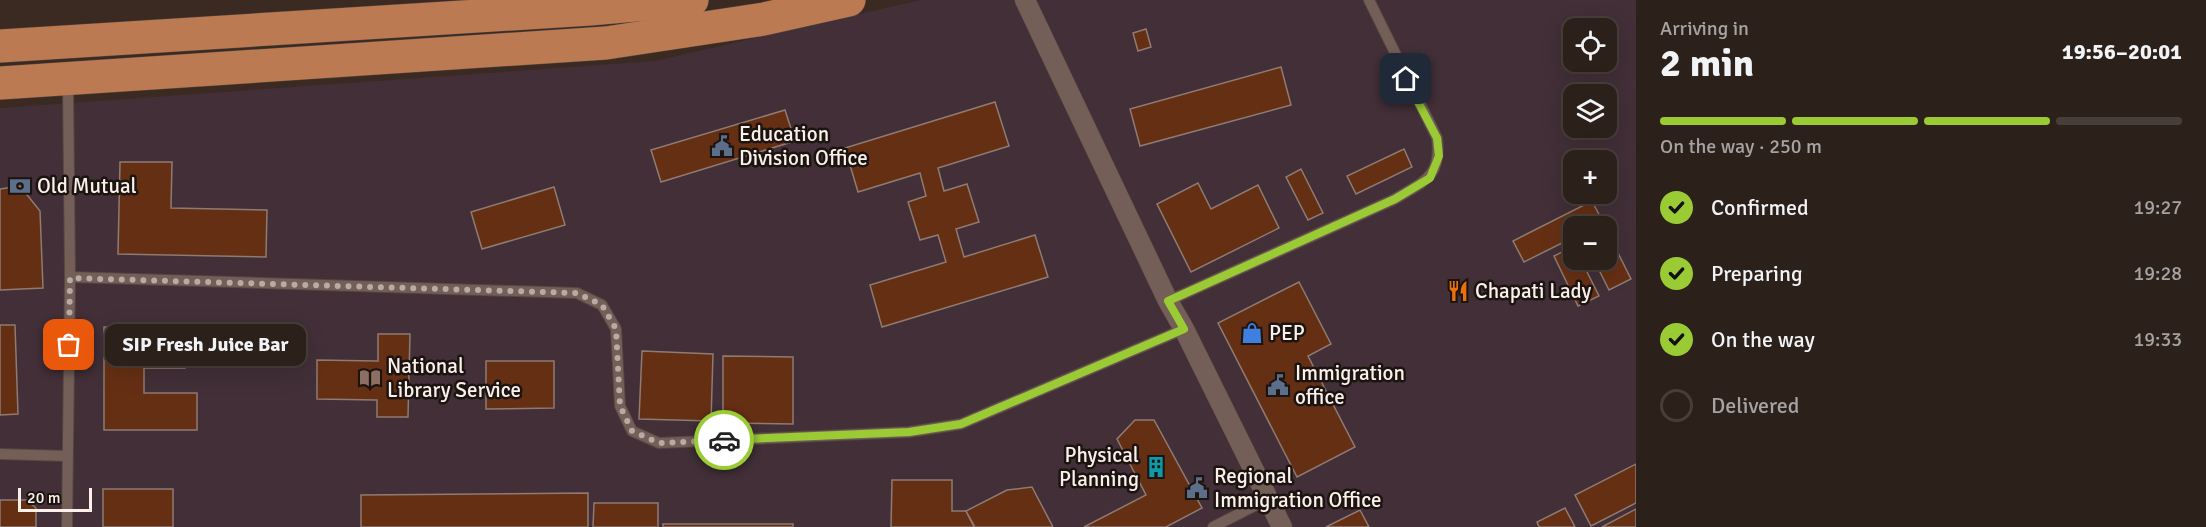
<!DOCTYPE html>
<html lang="en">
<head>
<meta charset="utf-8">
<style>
  :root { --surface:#2c201a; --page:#382d27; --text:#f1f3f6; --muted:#a6a3a2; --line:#483e39; --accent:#9acb34 }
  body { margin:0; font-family:Signika,sans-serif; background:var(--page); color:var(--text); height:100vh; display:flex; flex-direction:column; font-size:22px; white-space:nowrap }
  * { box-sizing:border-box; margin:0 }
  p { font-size:20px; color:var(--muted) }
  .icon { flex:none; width:33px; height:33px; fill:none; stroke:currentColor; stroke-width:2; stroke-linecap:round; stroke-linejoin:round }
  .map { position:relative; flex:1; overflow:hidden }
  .drawer { display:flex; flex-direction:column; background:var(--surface); width:570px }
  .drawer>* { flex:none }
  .tools { position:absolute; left:1563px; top:18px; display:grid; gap:12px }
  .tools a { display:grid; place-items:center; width:54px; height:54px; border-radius:12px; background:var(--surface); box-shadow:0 6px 24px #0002,0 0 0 2px var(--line); font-size:30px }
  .scale { position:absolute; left:18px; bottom:15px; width:74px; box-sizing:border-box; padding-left:6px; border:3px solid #fcf0eb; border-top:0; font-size:16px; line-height:21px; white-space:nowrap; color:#fcf0eb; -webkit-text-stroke:4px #1c1411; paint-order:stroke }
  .pin { position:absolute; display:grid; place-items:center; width:51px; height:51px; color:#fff; margin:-26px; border-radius:12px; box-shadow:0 3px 9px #0006 }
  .courier { position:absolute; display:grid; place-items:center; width:60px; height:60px; margin:-30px; border:4px solid #9acb34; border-radius:50%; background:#fff; color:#222; box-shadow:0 2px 8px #0007 }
  .bubble { position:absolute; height:42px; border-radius:12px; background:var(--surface); box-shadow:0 6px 24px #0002,0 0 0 2px var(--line); font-size:20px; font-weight:800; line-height:42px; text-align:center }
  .headline em { font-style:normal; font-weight:800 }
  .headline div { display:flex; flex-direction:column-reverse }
  .headline { display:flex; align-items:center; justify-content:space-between; height:102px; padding:0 24px }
  h1 { font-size:39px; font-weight:800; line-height:45px }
  .bar { display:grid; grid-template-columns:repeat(4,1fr); gap:9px 6px; align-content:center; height:72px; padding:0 24px }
  .bar i { height:8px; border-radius:4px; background:var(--line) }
  .bar .current { background:var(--accent) }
  .bar p { grid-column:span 4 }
  ol { padding:0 24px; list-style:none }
  li { display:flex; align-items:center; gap:18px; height:66px }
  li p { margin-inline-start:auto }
  li .icon { padding:6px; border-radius:50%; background:var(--accent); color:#111; stroke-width:4 }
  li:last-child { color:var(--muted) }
  li i { width:33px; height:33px; border:3px solid var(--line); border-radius:50% }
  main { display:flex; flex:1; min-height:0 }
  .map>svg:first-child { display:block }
</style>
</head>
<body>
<main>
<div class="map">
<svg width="1636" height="527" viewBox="0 0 1636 527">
  <rect width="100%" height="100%" fill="#3b2a22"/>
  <path fill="#422f38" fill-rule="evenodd" d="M921,0H1636V527H0V108L655,61ZM1574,28H1606V62H1574ZM1574,94H1606V128H1574ZM1574,160H1606V194H1574ZM1574,226H1606V260H1574Z"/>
  <g fill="#652f14" stroke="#8f7b72" stroke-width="1.5">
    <polygon points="1146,29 1151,47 1138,51 1133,33"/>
    <polygon points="1281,67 1291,105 1140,146 1130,109"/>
    <polygon points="995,102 1009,146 938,168 944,191 967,184 979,222 956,229 964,257 1035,235 1048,277 882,327 870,285 946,262 938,235 920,240 908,202 926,196 920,173 858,192 845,148"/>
    <polygon points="785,110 795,141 661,182 651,150"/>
    <polygon points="1404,149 1412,167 1356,194 1347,176"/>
    <polygon points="120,162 172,162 171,208 267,210 266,257 118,254"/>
    <polygon points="1301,169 1323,213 1308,220 1286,177"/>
    <polygon points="1198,183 1211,209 1258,185 1279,228 1191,272 1157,204"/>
    <polygon points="20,186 40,211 43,288 0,290 0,189"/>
    <polygon points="554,187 565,225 482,249 471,212"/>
    <polygon points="1592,201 1605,226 1574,226 1574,237 1524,262 1513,241"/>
    <polygon points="1606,229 1631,279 1609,290 1594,260 1606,260"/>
    <polygon points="1574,246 1574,260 1581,260 1599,296 1578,306 1554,256"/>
    <polygon points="1299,282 1331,344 1308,356 1355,447 1297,477 1218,323"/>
    <polygon points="0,325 15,325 18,414 0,415"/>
    <polygon points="104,327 185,327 185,368 144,368 144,393 197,393 197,430 104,430"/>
    <polygon points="378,334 410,334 408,417 377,417 377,400 317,399 317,360 378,361"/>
    <polygon points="642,351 713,354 711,421 639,419"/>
    <polygon points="723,356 793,357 793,424 723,423"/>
    <polygon points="486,361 554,361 554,408 486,409"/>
    <polygon points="1135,420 1154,420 1202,508 1166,527 1084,527 1146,495 1117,439"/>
    <polygon points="1636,464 1636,503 1591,526 1575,495"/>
    <polygon points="892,480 952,480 952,511 966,511 974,527 891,527"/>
    <polygon points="1032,487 1053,527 975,527 966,511 1007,490"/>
    <rect x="103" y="489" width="70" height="38"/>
    <polygon points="588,493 588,527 361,527 361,495"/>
    <polygon points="0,500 27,500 36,508 36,527 0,527"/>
    <polygon points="594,503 658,503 658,527 593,527"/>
    <polygon points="1565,508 1575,527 1539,527 1537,522"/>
    <polygon points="1636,509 1636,527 1602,527"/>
    <polygon points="1360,510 1369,527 1326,527"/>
    <rect x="663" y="524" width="130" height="3"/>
  </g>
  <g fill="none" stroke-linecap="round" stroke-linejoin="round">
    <defs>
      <g id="lane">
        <polyline points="70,277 577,293 602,305 616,329 620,406 632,431 659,443 909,432 961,424 1184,329"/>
        <path d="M1168,301L1395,199C1424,181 1442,177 1437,138L1369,0"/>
        <polyline points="0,454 67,456"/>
        <polyline points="67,527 70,277 68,83"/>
        <polyline points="1213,527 1268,499"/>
      </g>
      <polyline id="street" points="1025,0 1168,301 1184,329 1282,527"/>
      <g id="highway">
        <polyline points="0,46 590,9 692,0"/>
        <polyline points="0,83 606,43 764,19 849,0"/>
      </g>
    </defs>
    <use href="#lane" stroke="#564741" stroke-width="12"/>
    <use href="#street" stroke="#564741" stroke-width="21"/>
    <use href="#highway" stroke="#564741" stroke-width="34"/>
    <use href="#lane" stroke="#735f57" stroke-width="10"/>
    <use href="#street" stroke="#735f57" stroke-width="20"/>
    <use href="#highway" stroke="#bc7a53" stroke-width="33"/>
  </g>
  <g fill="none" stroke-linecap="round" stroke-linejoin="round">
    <polyline stroke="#b8aba5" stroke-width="6" stroke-dasharray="0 10.8" points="69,345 70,278 577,293 602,305 616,329 620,406 632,431 659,443 724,440"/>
    <polyline stroke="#9acb34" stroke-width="8" points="724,440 909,432 961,424 1184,329 1168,301 1395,199 1430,178 1439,156 1437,138 1406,79"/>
  </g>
  <defs>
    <symbol id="civic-bare" viewBox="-9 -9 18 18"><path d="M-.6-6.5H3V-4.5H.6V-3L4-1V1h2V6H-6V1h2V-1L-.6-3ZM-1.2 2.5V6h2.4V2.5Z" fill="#5c6f8a" stroke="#1c1411" stroke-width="2.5" paint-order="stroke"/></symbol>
    <symbol id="bank-bare" viewBox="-9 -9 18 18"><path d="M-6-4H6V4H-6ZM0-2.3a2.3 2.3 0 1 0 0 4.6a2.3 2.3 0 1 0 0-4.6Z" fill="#5c6f8a" stroke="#1c1411" stroke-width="2.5" paint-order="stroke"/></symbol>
    <symbol id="restaurant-bare" viewBox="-9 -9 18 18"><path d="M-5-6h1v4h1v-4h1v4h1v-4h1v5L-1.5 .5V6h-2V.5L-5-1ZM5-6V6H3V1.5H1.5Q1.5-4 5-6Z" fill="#e8710a" stroke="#1c1411" stroke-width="2.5" paint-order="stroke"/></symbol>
    <symbol id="shop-bare" viewBox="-9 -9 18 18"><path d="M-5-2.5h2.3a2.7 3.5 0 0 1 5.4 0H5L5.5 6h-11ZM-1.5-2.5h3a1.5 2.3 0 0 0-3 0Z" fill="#3f7fe0" stroke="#1c1411" stroke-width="2.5" paint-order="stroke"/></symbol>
    <symbol id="library-bare" viewBox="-9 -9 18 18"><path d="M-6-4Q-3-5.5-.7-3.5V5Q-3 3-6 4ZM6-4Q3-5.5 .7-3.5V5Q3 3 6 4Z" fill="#8d6e63" stroke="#1c1411" stroke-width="2.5" paint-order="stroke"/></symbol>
    <symbol id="building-bare" viewBox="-9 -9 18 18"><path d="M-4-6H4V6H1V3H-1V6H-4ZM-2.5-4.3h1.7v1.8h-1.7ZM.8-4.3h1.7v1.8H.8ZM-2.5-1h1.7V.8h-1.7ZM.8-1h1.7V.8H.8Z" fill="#0f9aa8" stroke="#1c1411" stroke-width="2.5" paint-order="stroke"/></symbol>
  </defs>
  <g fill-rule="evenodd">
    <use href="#civic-bare" x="707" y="131" width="30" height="30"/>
    <use href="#bank-bare" x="5" y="171" width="30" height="30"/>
    <use href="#restaurant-bare" x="1443" y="276" width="30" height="30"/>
    <use href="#shop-bare" x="1237" y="318" width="30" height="30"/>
    <use href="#library-bare" x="355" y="363" width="30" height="30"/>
    <use href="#civic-bare" x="1263" y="370" width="30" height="30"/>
    <use href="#building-bare" x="1141" y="452" width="30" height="30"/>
    <use href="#civic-bare" x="1182" y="473" width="30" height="30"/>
  </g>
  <g text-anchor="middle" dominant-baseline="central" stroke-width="5" stroke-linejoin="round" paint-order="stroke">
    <g font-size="21" fill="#fcf0eb" stroke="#1c1411" text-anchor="start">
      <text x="739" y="134">Education<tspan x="739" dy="24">Division Office</tspan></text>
      <text x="37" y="186">Old Mutual</text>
      <text x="1475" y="291">Chapati Lady</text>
      <text x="1269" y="333">PEP</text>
      <text x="387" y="366">National<tspan x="387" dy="24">Library Service</tspan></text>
      <text x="1295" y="373">Immigration<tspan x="1295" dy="24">office</tspan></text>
      <text x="1139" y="455" text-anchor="end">Physical<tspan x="1139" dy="24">Planning</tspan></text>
      <text x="1214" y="476">Regional<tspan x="1214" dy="24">Immigration Office</tspan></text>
    </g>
  </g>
</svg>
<div class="tools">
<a><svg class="icon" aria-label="locate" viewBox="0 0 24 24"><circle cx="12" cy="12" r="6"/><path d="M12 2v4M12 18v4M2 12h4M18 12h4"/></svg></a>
<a><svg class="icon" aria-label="layers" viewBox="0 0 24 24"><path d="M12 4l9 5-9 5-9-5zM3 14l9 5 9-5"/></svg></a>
<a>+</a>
<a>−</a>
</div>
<div class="scale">20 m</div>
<div class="pin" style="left:69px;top:345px;background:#ea580c"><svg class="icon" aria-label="bag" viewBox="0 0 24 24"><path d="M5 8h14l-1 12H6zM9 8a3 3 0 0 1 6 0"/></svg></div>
<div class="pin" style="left:1406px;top:79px;background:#1f2937"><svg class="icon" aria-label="home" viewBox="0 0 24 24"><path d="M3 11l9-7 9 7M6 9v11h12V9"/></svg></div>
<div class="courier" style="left:724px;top:440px"><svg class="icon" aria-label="car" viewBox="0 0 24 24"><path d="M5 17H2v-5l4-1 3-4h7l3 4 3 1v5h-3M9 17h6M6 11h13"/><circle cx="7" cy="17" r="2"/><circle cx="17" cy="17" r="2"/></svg></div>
<div class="bubble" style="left:105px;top:324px;width:201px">SIP Fresh Juice Bar</div>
</div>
<section class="drawer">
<div class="headline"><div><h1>2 min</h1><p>Arriving in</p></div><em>19:56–20:01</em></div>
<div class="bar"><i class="current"></i><i class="current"></i><i class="current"></i><i></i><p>On the way · 250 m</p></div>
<ol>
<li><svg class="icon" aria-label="check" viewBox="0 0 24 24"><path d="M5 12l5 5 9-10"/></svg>Confirmed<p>19:27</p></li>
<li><svg class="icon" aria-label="check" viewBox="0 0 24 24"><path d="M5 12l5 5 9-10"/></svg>Preparing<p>19:28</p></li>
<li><svg class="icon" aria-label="check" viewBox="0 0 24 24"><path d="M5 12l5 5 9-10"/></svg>On the way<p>19:33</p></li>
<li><i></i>Delivered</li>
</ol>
</section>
</main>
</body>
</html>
